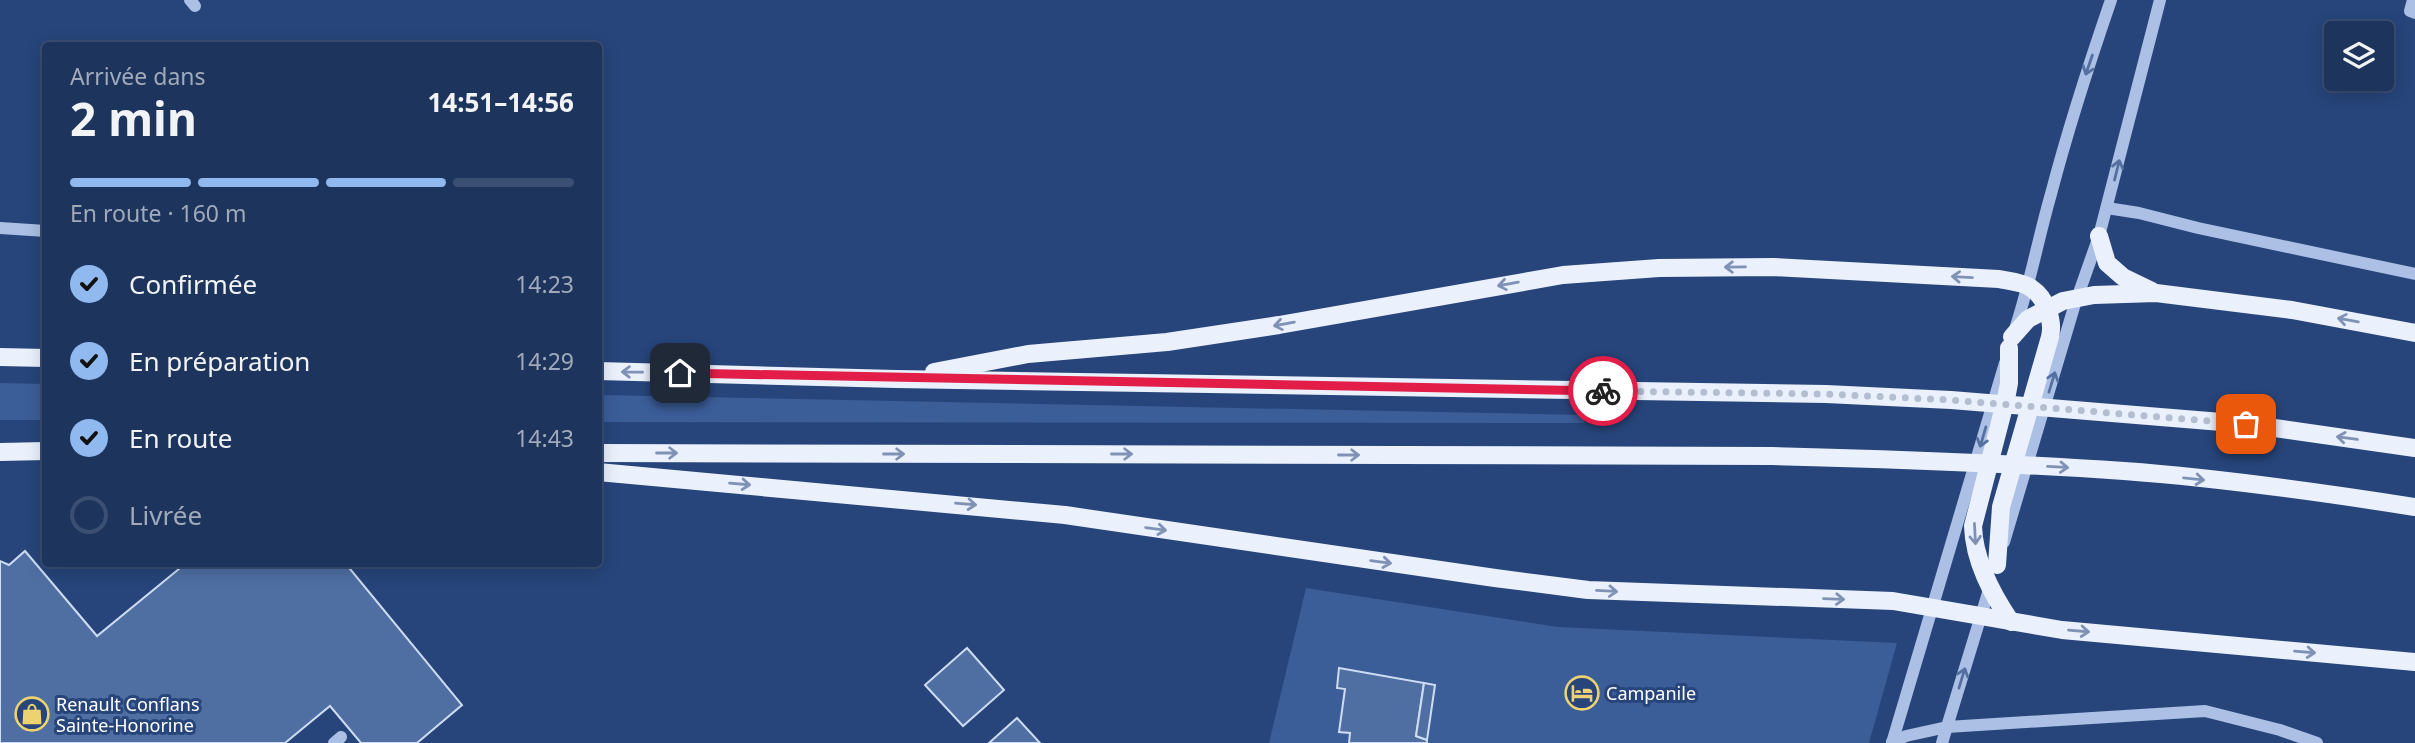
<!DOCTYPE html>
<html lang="fr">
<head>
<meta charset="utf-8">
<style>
  :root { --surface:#1d345c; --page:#253c62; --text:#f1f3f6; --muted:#a0aabb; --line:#3b4f72; --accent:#90b9f0 }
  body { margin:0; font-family:"Noto Sans",sans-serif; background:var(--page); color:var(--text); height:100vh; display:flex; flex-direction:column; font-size:26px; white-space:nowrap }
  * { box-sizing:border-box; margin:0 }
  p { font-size:23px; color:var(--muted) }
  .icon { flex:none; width:38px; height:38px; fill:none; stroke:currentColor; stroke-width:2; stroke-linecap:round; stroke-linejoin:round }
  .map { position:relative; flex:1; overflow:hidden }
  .drawer { position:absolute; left:42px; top:42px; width:560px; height:525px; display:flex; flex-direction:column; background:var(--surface); border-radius:7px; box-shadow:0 4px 18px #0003,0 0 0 2px var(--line) }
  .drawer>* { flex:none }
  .controls { position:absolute; left:2324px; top:21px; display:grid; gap:14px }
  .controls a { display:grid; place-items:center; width:70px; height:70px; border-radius:7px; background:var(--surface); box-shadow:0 4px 18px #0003,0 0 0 2px var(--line); font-size:35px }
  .pin { position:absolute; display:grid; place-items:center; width:60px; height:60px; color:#fff; margin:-30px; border-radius:14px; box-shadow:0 4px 10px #0006 }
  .courier { position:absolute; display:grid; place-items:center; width:70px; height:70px; margin:-35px; border:5px solid #e11d48; border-radius:50%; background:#fff; color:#222; box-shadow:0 2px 9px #0007 }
  .summary em { font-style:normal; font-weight:700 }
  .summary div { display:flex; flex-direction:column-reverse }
  .summary { display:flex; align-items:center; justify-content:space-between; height:119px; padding:0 28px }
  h1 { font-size:46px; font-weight:700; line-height:52px }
  .bar { display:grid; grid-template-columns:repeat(4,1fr); gap:10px 7px; align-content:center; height:84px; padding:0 28px }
  .bar i { height:9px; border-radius:5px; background:var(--line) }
  .bar .active { background:var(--accent) }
  .bar p { grid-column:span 4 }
  ol { padding:0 28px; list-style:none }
  li { display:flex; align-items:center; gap:21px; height:77px }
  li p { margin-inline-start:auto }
  li .icon { padding:7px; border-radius:50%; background:var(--accent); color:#111; stroke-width:4 }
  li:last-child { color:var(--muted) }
  li i { width:38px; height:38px; border:4px solid var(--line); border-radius:50% }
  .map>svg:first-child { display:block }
</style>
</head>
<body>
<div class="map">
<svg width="2415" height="743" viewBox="0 0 2415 743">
  <rect width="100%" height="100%" fill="#27457b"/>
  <g fill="#3b5d98">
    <polygon points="0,383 45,384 45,420 0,420"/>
    <polygon points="599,395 1585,415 1584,423 599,422"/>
    <polygon points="1306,588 1558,627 1897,643 1869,743 1269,743"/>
  </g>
  <g fill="#4f6fa3" stroke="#cddcf3" stroke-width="2">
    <polygon points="25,551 97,636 185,564 346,564 462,705 417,743 361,743 330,706 285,743 0,743 0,561 9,565"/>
    <polygon points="967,648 1004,690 963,726 925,685"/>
    <polygon points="1339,668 1424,683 1416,736 1427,740 1427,743 1349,743 1350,733 1339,732 1345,689 1337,688"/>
    <polygon points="1424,683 1435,685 1427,740 1416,736"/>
    <polygon points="1017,718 1040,743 989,743"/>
  </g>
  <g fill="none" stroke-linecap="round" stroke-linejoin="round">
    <g stroke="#abc0e4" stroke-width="12">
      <polyline points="190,0 195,6"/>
      <polyline points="2413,0 2410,11 2415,13"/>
      <polyline points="2107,208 2139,213 2198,228 2415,274"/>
      <polyline points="0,228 46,231"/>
      <path d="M2015,329C2030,284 2038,239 2051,194C2068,129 2089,64 2111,0"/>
      <polyline points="2004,542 2074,307 2099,236 2160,0"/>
      <polyline points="1892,742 1906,736 1947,727 2205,711 2280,730 2317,743"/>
      <polyline points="334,743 341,737"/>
      <polyline points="1892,743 2005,363"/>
      <polyline points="1942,743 1991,583"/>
    </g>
    <g stroke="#eaf0fc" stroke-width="18">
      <polyline points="2099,236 2107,263 2123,277 2152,291"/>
      <polyline points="2012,337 2028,319 2063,301 2094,295 2156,293 2292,310 2415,333"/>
      <path d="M2009,348V383L2006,399L1973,526C1974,561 1992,594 2011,622"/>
      <polyline points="0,357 46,358"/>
      <polyline points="598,371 896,379 1826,394 1951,400 2246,424 2415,448"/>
      <path d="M934,372L1028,354L1167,342L1279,325L1563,275L1659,268L1773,267L1999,279C2008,281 2023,282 2031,288C2046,298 2054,320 2050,337L2001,507L1997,565"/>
      <polyline points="0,452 46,451"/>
      <path d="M598,453L1772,456C1890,459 2007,463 2124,471C2221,478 2319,492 2415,507"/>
      <polyline points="598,472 1065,515 1495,578 1588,590 1893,601 2062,630 2415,662"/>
    </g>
  </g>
  <defs><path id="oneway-shaft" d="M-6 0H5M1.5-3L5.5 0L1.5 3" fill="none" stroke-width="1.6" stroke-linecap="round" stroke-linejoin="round" transform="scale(1.75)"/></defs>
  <g stroke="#5570a0">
    <use href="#oneway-shaft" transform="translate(2089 65) rotate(109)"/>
    <use href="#oneway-shaft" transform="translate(2117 170) rotate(-76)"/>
    <use href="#oneway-shaft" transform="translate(2052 382) rotate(-73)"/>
    <use href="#oneway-shaft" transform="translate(1983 437) rotate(106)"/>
    <use href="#oneway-shaft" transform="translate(1962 678) rotate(-73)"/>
  </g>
  <g stroke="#7f92b5">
    <use href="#oneway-shaft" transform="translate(1735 267) rotate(179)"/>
    <use href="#oneway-shaft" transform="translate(1962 277) rotate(-177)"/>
    <use href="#oneway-shaft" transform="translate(1508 284) rotate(170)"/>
    <use href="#oneway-shaft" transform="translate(2348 320) rotate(-170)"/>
    <use href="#oneway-shaft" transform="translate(1284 324) rotate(170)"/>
    <use href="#oneway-shaft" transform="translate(632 372) rotate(-179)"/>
    <use href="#oneway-shaft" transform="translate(2347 438) rotate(-172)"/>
    <use href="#oneway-shaft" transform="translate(667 453)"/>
    <use href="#oneway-shaft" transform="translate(894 454)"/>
    <use href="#oneway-shaft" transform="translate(1122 454)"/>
    <use href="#oneway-shaft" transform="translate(1349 455)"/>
    <use href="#oneway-shaft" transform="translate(2058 467) rotate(3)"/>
    <use href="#oneway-shaft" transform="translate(2194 479) rotate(6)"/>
    <use href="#oneway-shaft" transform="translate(740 484) rotate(5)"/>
    <use href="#oneway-shaft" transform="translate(966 504) rotate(5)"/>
    <use href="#oneway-shaft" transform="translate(1156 529) rotate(8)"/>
    <use href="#oneway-shaft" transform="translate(1975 534) rotate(87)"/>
    <use href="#oneway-shaft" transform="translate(1381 562) rotate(8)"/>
    <use href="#oneway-shaft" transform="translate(1607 591) rotate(3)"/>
    <use href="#oneway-shaft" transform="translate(1834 599) rotate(2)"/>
    <use href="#oneway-shaft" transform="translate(2079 631) rotate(5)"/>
    <use href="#oneway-shaft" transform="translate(2305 652) rotate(5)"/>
  </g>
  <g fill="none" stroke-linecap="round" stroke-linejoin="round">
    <polyline stroke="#b3bed1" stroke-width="7" stroke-dasharray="0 12.6" points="1603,391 1826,394 1951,400 2246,424"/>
    <polyline stroke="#e11d48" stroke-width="9" points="680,373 1603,391"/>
  </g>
  <defs>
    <symbol id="hotel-ring" viewBox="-11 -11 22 22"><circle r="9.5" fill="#27457b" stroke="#ecd271" stroke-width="1.5"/><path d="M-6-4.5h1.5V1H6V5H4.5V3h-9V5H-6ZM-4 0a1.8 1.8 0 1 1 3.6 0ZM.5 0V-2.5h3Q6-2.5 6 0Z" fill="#ecd271"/></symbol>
    <symbol id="shop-ring" viewBox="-11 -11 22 22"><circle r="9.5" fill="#27457b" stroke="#ecd271" stroke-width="1.5"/><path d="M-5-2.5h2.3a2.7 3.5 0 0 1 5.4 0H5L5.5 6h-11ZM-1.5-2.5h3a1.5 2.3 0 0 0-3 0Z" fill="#ecd271"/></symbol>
  </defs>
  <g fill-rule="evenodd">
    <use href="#hotel-ring" x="1563" y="674" width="38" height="38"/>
    <use href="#shop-ring" x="13" y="695" width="38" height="38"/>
  </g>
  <g text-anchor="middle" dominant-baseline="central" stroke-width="6" stroke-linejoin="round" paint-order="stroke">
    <g font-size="18" fill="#fff" stroke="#27457b" text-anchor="start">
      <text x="1606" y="693">Campanile</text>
      <text x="56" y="704">Renault Conflans<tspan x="56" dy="21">Sainte-Honorine</tspan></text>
    </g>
  </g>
</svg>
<div class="controls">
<a><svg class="icon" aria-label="layers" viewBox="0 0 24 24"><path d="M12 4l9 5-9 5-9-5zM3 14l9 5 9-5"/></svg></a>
</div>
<div class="pin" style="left:2246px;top:424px;background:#ea580c"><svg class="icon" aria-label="bag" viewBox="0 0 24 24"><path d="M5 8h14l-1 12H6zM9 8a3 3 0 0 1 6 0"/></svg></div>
<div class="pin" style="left:680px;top:373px;background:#1f2937"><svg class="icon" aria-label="home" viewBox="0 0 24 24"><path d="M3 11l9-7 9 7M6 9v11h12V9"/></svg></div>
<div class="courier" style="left:1603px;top:391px"><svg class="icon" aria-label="bike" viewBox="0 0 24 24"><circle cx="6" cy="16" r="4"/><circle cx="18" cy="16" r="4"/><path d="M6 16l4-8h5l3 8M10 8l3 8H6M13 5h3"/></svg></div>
<section class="drawer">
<div class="summary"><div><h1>2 min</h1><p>Arrivée dans</p></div><em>14:51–14:56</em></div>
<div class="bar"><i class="active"></i><i class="active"></i><i class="active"></i><i></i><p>En route · 160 m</p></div>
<ol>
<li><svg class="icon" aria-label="check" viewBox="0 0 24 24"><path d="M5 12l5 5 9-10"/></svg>Confirmée<p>14:23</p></li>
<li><svg class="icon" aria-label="check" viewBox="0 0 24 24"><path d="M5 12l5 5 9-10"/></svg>En préparation<p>14:29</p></li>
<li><svg class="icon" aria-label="check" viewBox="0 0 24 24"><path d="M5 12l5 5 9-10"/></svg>En route<p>14:43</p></li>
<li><i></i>Livrée</li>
</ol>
</section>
</div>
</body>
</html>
